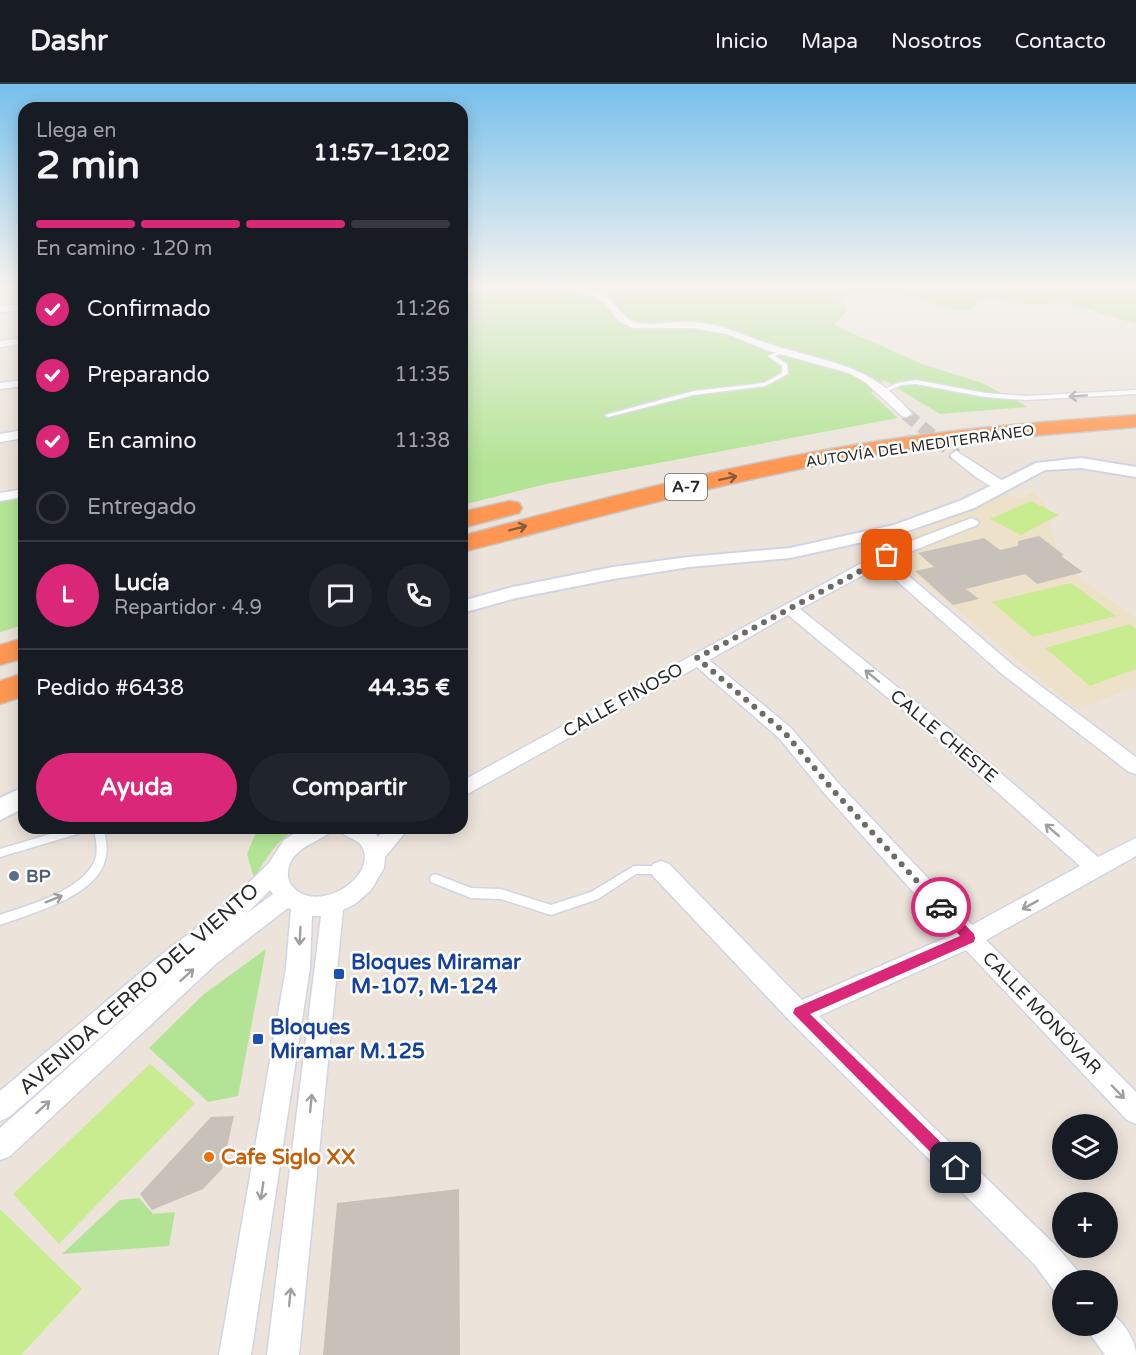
<!DOCTYPE html>
<html lang="es">
<head>
<meta charset="utf-8">
<style>
  :root { --surface:#171b24; --page:#20242c; --text:#f1f3f6; --muted:#9ea1a6; --line:#363941; --accent:#db2777 }
  body { margin:0; font-family:"Varela Round",sans-serif; background:var(--page); color:var(--text); height:100vh; display:flex; flex-direction:column; font-size:22px; white-space:nowrap }
  * { box-sizing:border-box; margin:0 }
  p { font-size:20px; color:var(--muted) }
  .icon { flex:none; width:33px; height:33px; fill:none; stroke:currentColor; stroke-width:2; stroke-linecap:round; stroke-linejoin:round }
  .map { position:relative; flex:1; overflow:hidden }
  .details { position:absolute; left:18px; top:18px; width:450px; height:732px; display:flex; flex-direction:column; background:var(--surface); border-radius:18px; box-shadow:0 3px 15px #0003 }
  .details>* { flex:none }
  .controls { position:absolute; left:1052px; top:1030px; display:grid; gap:12px }
  .controls a { display:grid; place-items:center; width:66px; height:66px; border-radius:50%; background:var(--surface); box-shadow:0 3px 15px #0003; font-size:30px }
  .pin { position:absolute; display:grid; place-items:center; width:51px; height:51px; color:#fff; margin:-26px; border-radius:12px; box-shadow:0 3px 9px #0006 }
  .courier { position:absolute; display:grid; place-items:center; width:60px; height:60px; margin:-30px; border:4px solid #db2777; border-radius:50%; background:#fff; color:#222; box-shadow:0 2px 8px #0007 }
  .head em { font-style:normal; font-weight:700 }
  .head div { display:flex; flex-direction:column-reverse }
  .head { display:flex; align-items:center; justify-content:space-between; height:102px; padding:0 18px }
  h1 { font-size:39px; font-weight:700; line-height:45px }
  .bar { display:grid; grid-template-columns:repeat(4,1fr); gap:9px 6px; align-content:center; height:72px; padding:0 18px }
  .bar i { height:8px; border-radius:4px; background:var(--line) }
  .bar .selected { background:var(--accent) }
  .bar p { grid-column:span 4 }
  .line { display:flex; align-items:center; gap:15px; padding:0 18px; border-top:2px solid var(--line) }
  .line div { flex:1 }
  .round { display:grid; place-items:center; flex:none; width:63px; height:63px; border-radius:32px; background:var(--page) }
  ol { padding:0 18px; list-style:none }
  li { display:flex; align-items:center; gap:18px; height:66px }
  li p { margin-inline-start:auto }
  li .icon { padding:6px; border-radius:50%; background:var(--accent); color:#fff; stroke-width:4 }
  li:last-child { color:var(--muted) }
  li i { width:33px; height:33px; border:3px solid var(--line); border-radius:50% }
  .action { display:flex; gap:12px; margin-top:auto; padding:12px 18px }
  .action a { flex:1; height:69px; border-radius:36px; background:var(--accent); color:#fff; font-size:24px; font-weight:700; line-height:69px; text-align:center }
  .action a+a { background:var(--page); color:var(--text) }
  header { display:flex; align-items:center; gap:36px; box-sizing:border-box; height:84px; padding:0 30px; background:var(--surface); border-bottom:2px solid var(--line) }
  header strong { font-size:28px }
  nav { display:flex; gap:33px; margin-inline-start:auto; font-size:21px }
  .map>svg:first-child { display:block }
</style>
</head>
<body>
<header>
<strong>Dashr</strong>
<nav><a>Inicio</a><a>Mapa</a><a>Nosotros</a><a>Contacto</a></nav>
</header>
<div class="map">
<svg width="1136" height="1271" viewBox="0 0 1136 1271">
  <rect width="100%" height="100%" fill="#ece4db"/>
  <polygon fill="#eee1c9" points="1032,408 1045,418 1057,467 1080,494 1136,534 1136,602 1078,626 880,463 1007,409 1018,415"/>
  <g fill="#b3e495">
    <path d="M462,202H1136V240L1065,218L1028,221L1000,216H977L971,226C950,227 932,218 912,213C888,208 861,208 837,214L849,225L834,241L922,280L982,299L1028,323L940,330L884,296L871,309L898,334L546,400L462,421Z"/>
    <polygon points="24,412 24,541 0,548 0,417"/>
    <path d="M258,744H298C277,755 266,775 254,794L247,770Z"/>
    <polygon points="266,865 238,1012 208,1018 149,964 204,910"/>
    <polygon points="139,1114 153,1130 175,1128 169,1162 62,1170 120,1116"/>
  </g>
  <polygon fill="#c5d6b1" points="462,217 466,217 504,236 462,243"/>
  <g fill="#c9ec91">
    <polygon points="1031,417 1059,431 1021,451 990,435"/>
    <polygon points="1071,499 1116,532 1033,553 992,518"/>
    <polygon points="1130,540 1136,545 1136,585 1090,602 1045,564"/>
    <polygon points="150,980 195,1019 59,1160 13,1110"/>
    <polygon points="0,1125 82,1205 21,1271 0,1271"/>
  </g>
  <g fill="#c7c1ba">
    <polygon points="1039,452 1064,471 1061,472 1083,488 1037,500 1025,490 966,505 979,515 953,521 915,487 934,483 918,469 984,454 1000,466 1018,462 1018,457"/>
    <polygon points="234,1032 222,1085 203,1105 152,1126 140,1110 211,1033"/>
    <polygon points="459,1105 460,1271 323,1271 337,1119"/>
  </g>
  <g fill="none" stroke-linecap="round" stroke-linejoin="round">
    <polyline stroke="#c5bfb7" stroke-width="13" stroke-dasharray="13 7" stroke-linecap="butt" points="906,330 956,371"/>
    <defs>
      <g id="service">
        <polygon points="781,266 784,268 783,269 775,272 787,280 788,290 765,302 694,311 608,333 605,331 694,307 764,299 782,289 782,282 768,272"/>
        <polygon points="916,296 985,309 1026,312 1136,306 1136,310 1026,316 985,313 916,300 901,301 882,310 879,308 898,299"/>
        <polygon points="70,744 89,744 88,747 84,748 0,773 0,765"/>
        <path d="M94,744H104C105,753 108,763 106,772C100,812 32,829 0,841V831C29,821 82,807 95,776C99,766 95,754 94,744Z"/>
        <polygon points="634,782 660,782 664,783 665,786 664,789 660,790 636,790 598,815 551,831 501,815 471,814 431,798 430,795 431,792 435,790 471,804 501,805 551,821 591,808"/>
      </g>
      <g id="minor">
        <polygon points="462,202 500,202 496,205 462,206"/>
        <path d="M550,202C569,202 590,201 607,213C618,221 623,237 638,239C656,242 675,237 693,238C727,241 745,253 776,262C833,280 871,280 912,330L906,333L902,332L865,298L849,289L766,266L727,250L692,244H633L620,238L603,218L593,212Z"/>
        <polygon points="24,220 24,226 0,228 0,222"/>
        <polygon points="24,254 24,260 0,263 0,257"/>
        <polygon points="24,296 24,302 0,305 0,299"/>
        <polygon points="24,346 24,354 0,358 0,350"/>
        <path d="M956,367L1006,399L1007,402L1006,405C990,408 964,383 952,374L950,371Z"/>
        <polygon points="24,405 24,413 0,417 0,409"/>
        <path d="M972,434L979,438L977,441L890,476L1014,582L1136,673V690L1129,688L1002,590L880,482L800,525L952,647L1098,773L1136,754V772L986,856L1136,1008V1040L1127,1036L966,866L819,932L1055,1161L1077,1186L1081,1197H1062V1210L1055,1208L1035,1181L790,937L653,792L650,786L653,780L661,777L669,780L802,916L952,851L825,710L779,654L697,583L462,713V697L882,468ZM788,531L940,657L1080,782L972,841L839,700L791,644L709,576Z"/>
        <path d="M302,744H333C326,757 296,760 289,782C287,789 287,797 293,803C316,829 372,798 364,767C361,754 344,755 338,744C351,744 370,740 378,753L386,744H409L385,773L384,784L371,806L355,820L343,826L299,1271H267L321,832H312L310,884L251,1271H219L286,884L291,825L288,824L217,879L10,1072L0,1076V1044L179,885L9,1033L0,1037V1007L167,866L222,825L269,779L284,756ZM270,806L273,810L246,830Z"/>
        <path d="M1107,1228C1122,1234 1136,1256 1136,1271H1105L1092,1253L1087,1242H1107Z"/>
      </g>
      <g id="tertiary">
        <polygon points="1081,374 1136,383 1136,393 1081,384 1045,386 974,424 899,450 790,474 689,483 613,495 516,514 462,529 462,517 513,503 613,483 689,473 790,464 894,441 962,416 1036,379"/>
        <polygon points="24,703 24,724 0,736 0,714"/>
      </g>
      <g id="motorway">
        <path d="M1136,331V343C1038,351 939,359 842,377C713,400 589,436 462,468V452C588,418 714,385 843,363C940,346 1038,338 1136,331Z"/>
        <polygon points="510,417 519,419 522,424 519,429 462,444 462,428"/>
        <polygon points="24,554 24,574 0,581 0,561"/>
        <polygon points="24,589 24,612 0,620 0,597"/>
      </g>
    </defs>
    <use href="#service" stroke="#d0d4e3" stroke-width="3"/>
    <use href="#minor" stroke="#d0d4e3" stroke-width="3"/>
    <use href="#tertiary" stroke="#d0d4e3" stroke-width="4"/>
    <use href="#motorway" stroke="#c7c7c7" stroke-width="3"/>
    <use href="#service" fill="#fff" fill-rule="evenodd"/>
    <use href="#minor" fill="#fff" fill-rule="evenodd"/>
    <use href="#tertiary" fill="#fff" fill-rule="evenodd"/>
    <use href="#motorway" fill="#ff9752" fill-rule="evenodd"/>
  </g>
  <defs><path id="oneway-shaft" d="M-6 0H5M1.5-3L5.5 0L1.5 3" fill="none" stroke-width="1.6" stroke-linecap="round" stroke-linejoin="round" transform="scale(1.5)"/></defs>
  <g stroke="#9f9f9f">
    <use href="#oneway-shaft" transform="translate(1078 312) rotate(176)"/>
    <use href="#oneway-shaft" transform="translate(872 592) rotate(-141)"/>
    <use href="#oneway-shaft" transform="translate(1052 746) rotate(-139)"/>
    <use href="#oneway-shaft" transform="translate(54 815) rotate(-22)"/>
    <use href="#oneway-shaft" transform="translate(1030 821) rotate(151)"/>
    <use href="#oneway-shaft" transform="translate(300 852) rotate(93)"/>
    <use href="#oneway-shaft" transform="translate(187 891) rotate(-42)"/>
    <use href="#oneway-shaft" transform="translate(1118 1008) rotate(46)"/>
    <use href="#oneway-shaft" transform="translate(311 1019) rotate(-84)"/>
    <use href="#oneway-shaft" transform="translate(43 1023) rotate(-42)"/>
    <use href="#oneway-shaft" transform="translate(262 1107) rotate(99)"/>
    <use href="#oneway-shaft" transform="translate(290 1213) rotate(-84)"/>
  </g>
  <g stroke="#895a3b">
    <use href="#oneway-shaft" transform="translate(728 394) rotate(-12)"/>
    <use href="#oneway-shaft" transform="translate(518 444) rotate(-15)"/>
  </g>
  <linearGradient id="sky" x2="0" y2="1"><stop stop-color="#76c0ec"/><stop offset="0.53" stop-color="#f6f3ef"/><stop offset="1" stop-color="#f6f3ef" stop-opacity="0"/></linearGradient>
  <rect width="1136" height="380" fill="url(#sky)"/>
  <polygon fill="#db2777" points="941,818 945,820 974,850 975,854 974,858 810,930 962,1079 964,1084 962,1089 956,1092 951,1089 793,929 795,924 960,852 937,827 937,820"/>
  <g fill="none" stroke-linecap="round" stroke-linejoin="round">
    <polyline stroke="#6d6a67" stroke-width="6" stroke-dasharray="0 10.8" points="887,471 881,476 697,574 785,649 832,705 941,823"/>
  </g>
  <circle fill="#5c6f8a" stroke="#fff" stroke-width="2" cx="14" cy="792" r="6"/>
  <g fill="#1a4fb4" stroke="#fff" stroke-width="2">
    <rect x="333" y="884" width="12" height="12" rx="3"/>
    <rect x="252" y="949" width="12" height="12" rx="3"/>
  </g>
  <circle fill="#e8710a" stroke="#fff" stroke-width="2" cx="209" cy="1073" r="6"/>
  <g text-anchor="middle" dominant-baseline="central" stroke-width="5" stroke-linejoin="round" paint-order="stroke">
    <g font-size="15" fill="#292929" stroke="#fff">
      <text transform="translate(920 362) rotate(-8)">AUTOVÍA DEL MEDITERRÁNEO</text>
    </g>
    <rect fill="#fff" stroke="#696969" stroke-width="1.5" x="665" y="390" width="42" height="26" rx="4.5"/>
    <g font-size="16" font-weight="bold" fill="#292929">
      <text x="686" y="403">A-7</text>
    </g>
    <g font-size="18" fill="#292929" stroke="#fff">
      <text transform="translate(623 616) rotate(-29)">CALLE FINOSO</text>
      <text transform="translate(944 652) rotate(40)">CALLE CHESTE</text>
      <text transform="translate(1042 929) rotate(46)">CALLE MONÓVAR</text>
    </g>
    <g font-size="18" font-weight="bold" fill="#4e5e75" stroke="#fff" text-anchor="start">
      <text x="26" y="792">BP</text>
    </g>
    <g font-size="21" font-weight="bold" fill="#164399" stroke="#fff" text-anchor="start">
      <text x="351" y="878">Bloques Miramar<tspan x="351" dy="24">M-107, M-124</tspan></text>
      <text x="270" y="943">Bloques<tspan x="270" dy="24">Miramar M.125</tspan></text>
    </g>
    <g font-size="21" fill="#292929" stroke="#fff">
      <text transform="translate(139 905) rotate(-41)">AVENIDA CERRO DEL VIENTO</text>
    </g>
    <g font-size="21" font-weight="bold" fill="#c56008" stroke="#fff" text-anchor="start">
      <text x="221" y="1073">Cafe Siglo XX</text>
    </g>
  </g>
</svg>
<div class="controls">
<a><svg class="icon" aria-label="layers" viewBox="0 0 24 24"><path d="M12 4l9 5-9 5-9-5zM3 14l9 5 9-5"/></svg></a>
<a>+</a>
<a>−</a>
</div>
<div class="pin" style="left:887px;top:471px;background:#ea580c"><svg class="icon" aria-label="bag" viewBox="0 0 24 24"><path d="M5 8h14l-1 12H6zM9 8a3 3 0 0 1 6 0"/></svg></div>
<div class="pin" style="left:956px;top:1084px;background:#1f2937"><svg class="icon" aria-label="home" viewBox="0 0 24 24"><path d="M3 11l9-7 9 7M6 9v11h12V9"/></svg></div>
<div class="courier" style="left:941px;top:823px"><svg class="icon" aria-label="car" viewBox="0 0 24 24"><path d="M5 17H2v-5l4-1 3-4h7l3 4 3 1v5h-3M9 17h6M6 11h13"/><circle cx="7" cy="17" r="2"/><circle cx="17" cy="17" r="2"/></svg></div>
<section class="details">
<div class="head"><div><h1>2 min</h1><p>Llega en</p></div><em>11:57–12:02</em></div>
<div class="bar"><i class="selected"></i><i class="selected"></i><i class="selected"></i><i></i><p>En camino · 120 m</p></div>
<ol>
<li><svg class="icon" aria-label="check" viewBox="0 0 24 24"><path d="M5 12l5 5 9-10"/></svg>Confirmado<p>11:26</p></li>
<li><svg class="icon" aria-label="check" viewBox="0 0 24 24"><path d="M5 12l5 5 9-10"/></svg>Preparando<p>11:35</p></li>
<li><svg class="icon" aria-label="check" viewBox="0 0 24 24"><path d="M5 12l5 5 9-10"/></svg>En camino<p>11:38</p></li>
<li><i></i>Entregado</li>
</ol>
<div class="line" style="height:108px"><b class="round" style="background:var(--accent);color:#fff">L</b><div><b>Lucía</b><p>Repartidor · 4.9</p></div><a class="round"><svg class="icon" aria-label="chat" viewBox="0 0 24 24"><path d="M4 5h16v11H9l-5 4z"/></svg></a><a class="round"><svg class="icon" aria-label="phone" viewBox="0 0 24 24"><path d="M5 4h4l2 5-3 2q2 4 5 5l2-3 5 2v4C11 20 4 13 5 4z"/></svg></a></div>
<div class="line" style="height:78px"><div>Pedido #6438</div><b>44.35 €</b></div>
<div class="action"><a>Ayuda</a><a>Compartir</a></div>
</section>
</div>
</body>
</html>
